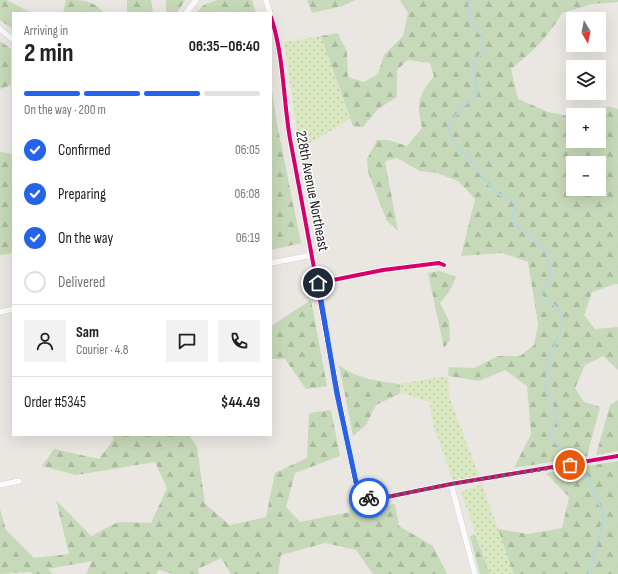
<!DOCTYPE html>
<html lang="en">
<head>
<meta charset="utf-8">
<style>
  :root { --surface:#fff; --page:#f2f2f2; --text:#202124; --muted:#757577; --line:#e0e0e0; --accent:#2563eb }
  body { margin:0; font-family:"Sofia Sans Condensed",sans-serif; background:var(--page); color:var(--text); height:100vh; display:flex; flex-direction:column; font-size:15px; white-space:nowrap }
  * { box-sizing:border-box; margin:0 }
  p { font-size:13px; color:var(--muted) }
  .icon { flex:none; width:22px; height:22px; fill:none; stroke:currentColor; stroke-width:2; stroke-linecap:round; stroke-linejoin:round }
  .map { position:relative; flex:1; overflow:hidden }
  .drawer { position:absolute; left:12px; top:12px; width:260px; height:424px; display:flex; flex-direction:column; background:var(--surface); border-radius:0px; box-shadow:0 4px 16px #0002 }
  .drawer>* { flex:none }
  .needle { width:26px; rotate:170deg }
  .controls { position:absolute; left:566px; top:12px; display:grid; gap:8px }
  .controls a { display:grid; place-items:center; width:40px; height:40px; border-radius:0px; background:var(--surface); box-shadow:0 4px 16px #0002; font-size:20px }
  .pin { position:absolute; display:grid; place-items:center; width:34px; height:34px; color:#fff; margin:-17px; border:2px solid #fff; border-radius:50%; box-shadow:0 1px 4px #0007 }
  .courier { position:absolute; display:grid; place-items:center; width:40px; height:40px; margin:-20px; border:3px solid #2563eb; border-radius:50%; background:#fff; color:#222; box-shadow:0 1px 5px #0007 }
  .overview em { font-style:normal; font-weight:700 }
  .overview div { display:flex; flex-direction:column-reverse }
  .overview { display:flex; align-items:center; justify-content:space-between; height:68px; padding:0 12px }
  h1 { font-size:26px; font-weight:700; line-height:30px }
  .bar { display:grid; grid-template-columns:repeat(4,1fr); gap:6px 4px; align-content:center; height:48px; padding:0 12px }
  .bar i { height:5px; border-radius:3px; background:var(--line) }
  .bar .selected { background:var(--accent) }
  .bar p { grid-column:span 4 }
  .line { display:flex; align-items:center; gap:10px; padding:0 12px; border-top:1px solid var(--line) }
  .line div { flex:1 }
  .round { display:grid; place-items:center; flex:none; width:42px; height:42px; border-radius:0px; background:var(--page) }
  ol { padding:0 12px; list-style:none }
  li { display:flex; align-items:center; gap:12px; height:44px }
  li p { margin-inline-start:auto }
  li .icon { padding:4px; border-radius:50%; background:var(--accent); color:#fff; stroke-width:4 }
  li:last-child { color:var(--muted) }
  li i { width:22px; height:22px; border:2px solid var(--line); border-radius:50% }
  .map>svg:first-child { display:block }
</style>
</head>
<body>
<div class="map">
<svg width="618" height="574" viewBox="0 0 618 574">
  <defs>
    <pattern id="grass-dots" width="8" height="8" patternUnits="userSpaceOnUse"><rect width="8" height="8" fill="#d9e8c1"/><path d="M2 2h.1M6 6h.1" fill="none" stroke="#bac6a5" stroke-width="1.8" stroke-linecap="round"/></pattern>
    <pattern id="forest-firs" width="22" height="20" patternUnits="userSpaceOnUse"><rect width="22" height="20" fill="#c6d9b8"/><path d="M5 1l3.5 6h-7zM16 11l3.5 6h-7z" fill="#aaba9e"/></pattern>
  </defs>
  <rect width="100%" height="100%" fill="#eae7e3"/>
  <g fill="url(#grass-dots)">
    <polygon points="321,36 350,119 300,149 284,42"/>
    <polygon points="448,376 449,396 479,476 453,481 434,427 429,402 401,393 399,384"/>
    <polygon points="482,484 514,574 490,574 461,492"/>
  </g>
  <g fill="url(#forest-firs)" fill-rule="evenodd">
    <polygon points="0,0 7,0 31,13 13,13 13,29 0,20"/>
    <path d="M66,0C84,0 93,0 104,13H63Z"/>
    <polygon points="127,0 151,0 153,13 127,13"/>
    <polygon points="166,0 185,0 177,13 166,13"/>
    <polygon points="217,0 252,0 256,13 196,13 204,5"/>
    <polygon points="307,0 355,0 343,6 312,13"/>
    <path d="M400,0H618V2L592,4L562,13C546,39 534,51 511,69L518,99L548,112L573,117V141H599V115H592L608,106L618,109V284H615L592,292L584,315L595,329L618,327V370L603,356L585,365L575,388L584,402L600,407L587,456L514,468L531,434L527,386L505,370L479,381L448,376L449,367L474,368L498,356H520L534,345L538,324L528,262L502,253L461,256L475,199L458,181L437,173L420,171L397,158L385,161L398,231L387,221L368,172L367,159L377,140H388L407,146L422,128C416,103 418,96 434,76L430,63L408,60L397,70V97L378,109L363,127L353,126L321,36L338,33L347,52L348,77L364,82L378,74L384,55L403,36L408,13ZM573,163H599V189H573Z"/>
    <polygon points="0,41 11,49 11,85 0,89"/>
    <polygon points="271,84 277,124 301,243 271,250"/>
    <polygon points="0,152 13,154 13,253 0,255"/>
    <polygon points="440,271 456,277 449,292 440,303 449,321 450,340 444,348 428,273"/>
    <polygon points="311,300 327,386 306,389 285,359 271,359 271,326"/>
    <path d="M339,365C357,379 378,381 399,384L401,393L376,405L366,425L353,436Z"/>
    <polygon points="618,400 618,451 596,455 610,405"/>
    <polygon points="331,410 340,456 295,473 286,507 300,522 350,512 348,500 366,508 395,504 399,526 433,546 447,574 373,574 356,550 325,543 281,555 278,574 231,574 221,558 198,569 199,574 173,574 159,570 156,574 86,574 92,561 48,569 53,574 32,574 31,572 0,574 0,509 6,530 34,558 69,554 56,500 91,536 118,522 151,523 167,488 155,462 76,475 42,466 54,449 99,459 114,439 112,435 189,435 197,447 205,504 230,525 266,517 275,473 307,458 309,413"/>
    <polygon points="618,461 618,574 514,574 498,529 528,534 562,528 569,497 546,473"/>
    <polygon points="475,534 490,574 480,574 470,536"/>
  </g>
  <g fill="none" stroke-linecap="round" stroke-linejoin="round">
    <polyline stroke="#b6d8dd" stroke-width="2" points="469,0 470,21 483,38 483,52 473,62 477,95 461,108 448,127 453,140 496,193 516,201 512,221 546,252 552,274 541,295 560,310 563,323 551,355 545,385 557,418 550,433 553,442 568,451 589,479 604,516 589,574"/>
    <defs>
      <g id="minor">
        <polyline points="266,0 270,13"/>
        <polyline points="186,13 196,0"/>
        <path d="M271,17C284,56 283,98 290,139C312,253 331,368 356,483C360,492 366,499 377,499L451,484L618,456"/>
        <polyline points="0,29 13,40"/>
        <polyline points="271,263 312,255"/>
        <polyline points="318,283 383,270 439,263 444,265"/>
        <polyline points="0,312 13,309"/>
        <polyline points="451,484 475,574"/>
        <polyline points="0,485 19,481"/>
      </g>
    </defs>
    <use href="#minor" stroke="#c2c1bf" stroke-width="6"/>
    <use href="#minor" stroke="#fcfbfb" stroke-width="5.5"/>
    <defs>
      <g id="cycleway">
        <path d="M271,17C284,56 283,98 290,139C312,253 331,368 356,483C360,492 366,499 377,499L451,484L618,456"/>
        <polyline points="318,283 383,270 439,263 444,265"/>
      </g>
    </defs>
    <use href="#cycleway" stroke="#fff" stroke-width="6"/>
    <use href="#cycleway" stroke="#d6006c" stroke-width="4"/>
  </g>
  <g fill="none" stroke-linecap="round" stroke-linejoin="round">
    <polyline stroke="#636261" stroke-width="4" stroke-dasharray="0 7.2" points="369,498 377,499 451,484 570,465"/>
    <polyline stroke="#2563eb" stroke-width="5" points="318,283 337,394 356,482 361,492 369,498"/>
  </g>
  <g text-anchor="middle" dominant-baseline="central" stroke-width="3" stroke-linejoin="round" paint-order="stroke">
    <g font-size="15" fill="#1b1b1b" stroke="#fff">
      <text transform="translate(312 191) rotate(79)">228th Avenue Northeast</text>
    </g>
  </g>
</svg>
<div class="controls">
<a><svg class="needle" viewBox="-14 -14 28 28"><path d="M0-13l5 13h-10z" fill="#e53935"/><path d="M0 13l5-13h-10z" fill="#757577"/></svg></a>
<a><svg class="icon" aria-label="layers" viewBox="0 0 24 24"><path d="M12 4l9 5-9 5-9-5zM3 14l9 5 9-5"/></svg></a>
<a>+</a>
<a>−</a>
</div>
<div class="pin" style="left:570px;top:465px;background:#ea580c"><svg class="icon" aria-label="bag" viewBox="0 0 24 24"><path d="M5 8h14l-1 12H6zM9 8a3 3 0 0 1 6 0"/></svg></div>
<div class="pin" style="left:318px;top:283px;background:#1f2937"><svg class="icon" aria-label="home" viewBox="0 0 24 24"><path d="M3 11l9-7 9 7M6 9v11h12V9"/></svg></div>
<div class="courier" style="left:369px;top:498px"><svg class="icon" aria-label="bike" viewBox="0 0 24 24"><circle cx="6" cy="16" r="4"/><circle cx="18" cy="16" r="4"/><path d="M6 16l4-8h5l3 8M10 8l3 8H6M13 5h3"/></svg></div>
<section class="drawer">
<div class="overview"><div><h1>2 min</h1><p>Arriving in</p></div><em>06:35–06:40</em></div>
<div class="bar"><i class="selected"></i><i class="selected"></i><i class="selected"></i><i></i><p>On the way · 200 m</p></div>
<ol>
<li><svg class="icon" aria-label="check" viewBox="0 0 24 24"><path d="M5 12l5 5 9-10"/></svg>Confirmed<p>06:05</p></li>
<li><svg class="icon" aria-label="check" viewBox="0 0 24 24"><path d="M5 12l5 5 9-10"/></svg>Preparing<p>06:08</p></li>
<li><svg class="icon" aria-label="check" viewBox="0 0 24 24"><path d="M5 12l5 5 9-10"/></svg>On the way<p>06:19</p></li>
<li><i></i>Delivered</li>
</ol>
<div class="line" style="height:72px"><a class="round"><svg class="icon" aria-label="person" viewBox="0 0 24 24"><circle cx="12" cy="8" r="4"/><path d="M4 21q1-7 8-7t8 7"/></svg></a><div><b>Sam</b><p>Courier · 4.8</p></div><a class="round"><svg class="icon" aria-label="chat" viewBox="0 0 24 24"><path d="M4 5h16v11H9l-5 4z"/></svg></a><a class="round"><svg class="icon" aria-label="phone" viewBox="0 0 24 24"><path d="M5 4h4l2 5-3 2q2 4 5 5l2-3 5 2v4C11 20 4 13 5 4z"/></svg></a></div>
<div class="line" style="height:52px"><div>Order #5345</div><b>$44.49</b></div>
</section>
</div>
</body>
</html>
